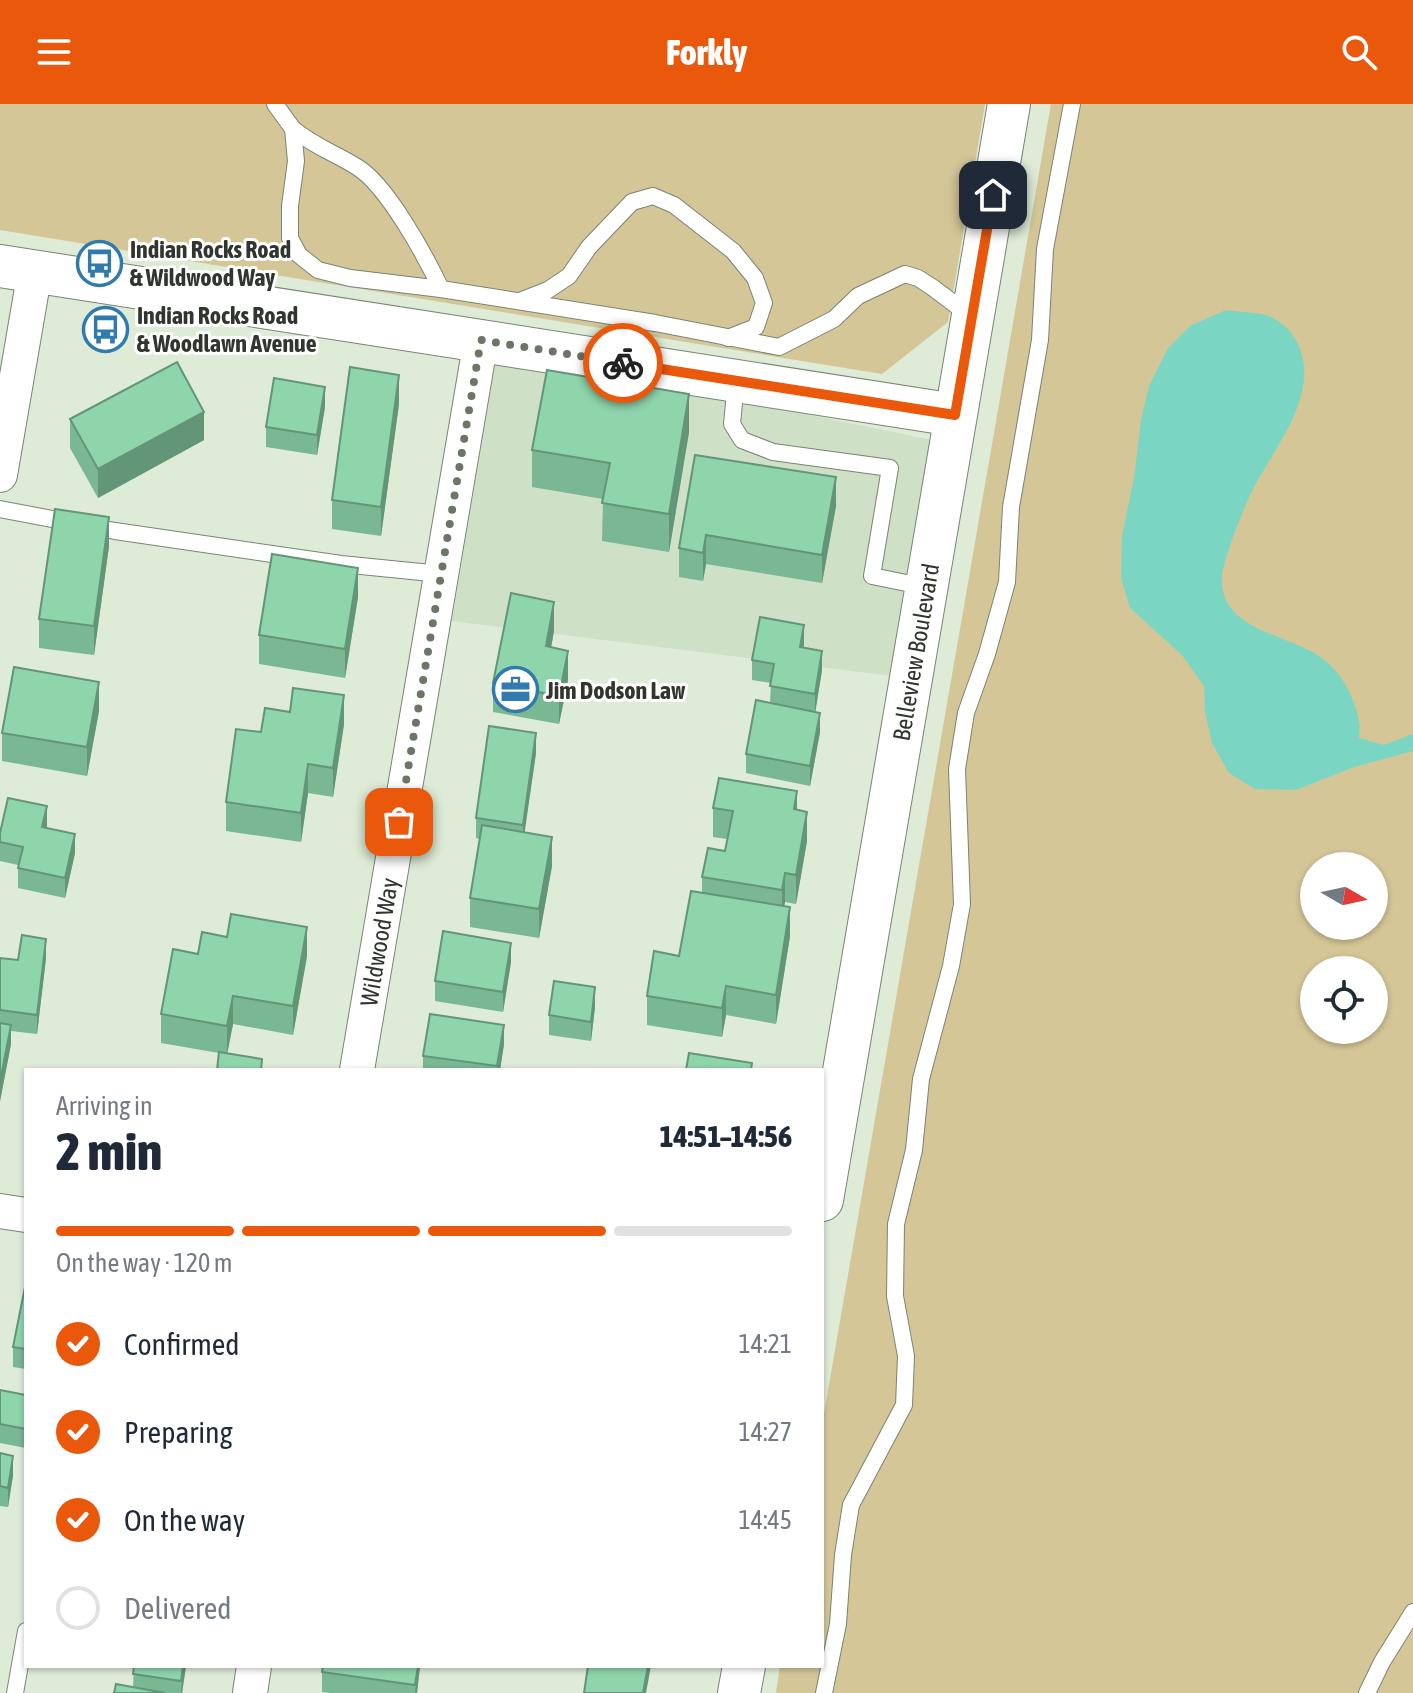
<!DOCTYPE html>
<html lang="en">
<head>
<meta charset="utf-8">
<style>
  :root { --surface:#fff; --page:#f6f6f7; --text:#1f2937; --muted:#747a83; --line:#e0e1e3; --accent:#ea580c }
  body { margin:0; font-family:"Asap Condensed",sans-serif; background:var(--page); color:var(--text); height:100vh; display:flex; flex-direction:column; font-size:30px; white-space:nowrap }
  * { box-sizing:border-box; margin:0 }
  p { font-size:26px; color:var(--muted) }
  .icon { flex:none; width:44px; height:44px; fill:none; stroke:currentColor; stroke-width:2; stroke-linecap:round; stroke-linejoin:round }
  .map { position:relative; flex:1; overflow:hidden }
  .details { position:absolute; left:24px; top:964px; width:800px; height:600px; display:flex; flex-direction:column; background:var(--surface); border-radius:0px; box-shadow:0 2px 6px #0004 }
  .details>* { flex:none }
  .needle { width:52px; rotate:99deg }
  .fabs { position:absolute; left:1300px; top:748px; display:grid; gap:16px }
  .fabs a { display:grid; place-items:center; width:88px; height:88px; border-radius:50%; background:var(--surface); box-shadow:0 2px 6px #0004; font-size:40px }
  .pin { position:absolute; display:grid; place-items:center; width:68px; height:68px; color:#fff; margin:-34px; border-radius:16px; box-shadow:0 4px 12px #0006 }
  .courier { position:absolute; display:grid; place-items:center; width:80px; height:80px; margin:-40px; border:6px solid #ea580c; border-radius:50%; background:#fff; color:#222; box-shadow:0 2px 10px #0007 }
  .headline em { font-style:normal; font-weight:800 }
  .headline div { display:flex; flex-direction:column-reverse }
  .headline { display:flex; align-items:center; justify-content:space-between; height:136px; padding:0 32px }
  h1 { font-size:52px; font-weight:800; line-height:60px }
  .bar { display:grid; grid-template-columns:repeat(4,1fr); gap:12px 8px; align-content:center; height:96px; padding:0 32px }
  .bar i { height:10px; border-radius:6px; background:var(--line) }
  .bar .active { background:var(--accent) }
  .bar p { grid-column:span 4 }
  ol { padding:0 32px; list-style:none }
  li { display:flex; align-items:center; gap:24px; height:88px }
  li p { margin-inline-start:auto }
  li .icon { padding:8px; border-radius:50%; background:var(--accent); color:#fff; stroke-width:4 }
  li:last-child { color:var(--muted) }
  li i { width:44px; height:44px; border:4px solid var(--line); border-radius:50% }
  header { display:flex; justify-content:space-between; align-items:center; height:104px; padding:0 32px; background:var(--accent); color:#fff; font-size:36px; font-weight:800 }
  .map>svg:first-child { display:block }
</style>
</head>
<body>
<header><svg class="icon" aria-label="menu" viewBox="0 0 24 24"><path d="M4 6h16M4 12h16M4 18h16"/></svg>Forkly<svg class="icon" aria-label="search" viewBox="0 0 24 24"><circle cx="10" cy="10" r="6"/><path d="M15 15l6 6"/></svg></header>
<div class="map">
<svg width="1413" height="1589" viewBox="0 0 1413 1589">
  <rect width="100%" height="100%" fill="#ddebd7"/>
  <polygon fill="#cee0c6" points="496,255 672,283 932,336 892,572 452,517"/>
  <g fill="#d4c697" fill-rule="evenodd">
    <polygon points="0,0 985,0 948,218 882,270 0,126"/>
    <path d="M1051,0H1413V1589H776L780,1562H822V1321ZM1314,762H1374V822H1314ZM1314,866H1374V926H1314Z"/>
  </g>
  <path fill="#7ad6c3" d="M1226,206C1238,208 1251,208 1262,210C1279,214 1291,226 1298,240C1322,292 1271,347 1250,391C1242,409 1224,453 1222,472C1218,530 1296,529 1328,559C1340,570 1348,583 1354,599C1358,612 1361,620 1359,634L1384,641L1413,630V647L1354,663L1296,686L1255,685L1229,669L1212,639L1205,608L1204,582L1182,551L1130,504L1121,474L1122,432L1134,374L1141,316L1149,282L1168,244L1190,222Z"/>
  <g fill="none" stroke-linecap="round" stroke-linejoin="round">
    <defs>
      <g id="service">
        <polyline points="275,0 293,25 296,57 290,102 290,134 299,151 318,166 350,174 441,185 655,219 779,243 834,215 858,192 905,170 918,174 932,183 969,211"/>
        <path d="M293,25C317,44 333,48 357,63C387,81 426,153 441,185"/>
        <polyline points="520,197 548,186 569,172 589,143 632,98 653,92 674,101 733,147 755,174 764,199 756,223 728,234"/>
        <polyline points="736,278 732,320 742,336 773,348 890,364 872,472 926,483"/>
        <polyline points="0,405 115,427 341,460 441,470"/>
        <polyline points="15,1589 26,1527"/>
        <polyline points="824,1589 838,1520 843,1451 851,1401 904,1301 906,1252 895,1192 896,1120 914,1046 921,975 951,862 962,800 957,665 966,609 987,550 1007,478 1011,403 1040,236 1045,145 1072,0"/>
        <polyline points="1367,1589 1382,1558 1413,1508"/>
      </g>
      <g id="minor">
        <polyline points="0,371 35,167"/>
        <path id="s1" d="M357,966L481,236"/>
        <polyline points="0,1107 26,1111"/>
        <polyline points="250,1589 254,1562"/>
      </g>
      <g id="tertiary">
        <polyline points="0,162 955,311"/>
        <path id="s2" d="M822,1096L1009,0"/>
        <polyline points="739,1589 744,1562"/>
      </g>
    </defs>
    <use href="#service" stroke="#798573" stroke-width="18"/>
    <use href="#minor" stroke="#798573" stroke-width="36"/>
    <use href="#tertiary" stroke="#798573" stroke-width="44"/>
    <use href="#service" stroke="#fff" stroke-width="16"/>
    <use href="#minor" stroke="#fff" stroke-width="34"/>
    <use href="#tertiary" stroke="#fff" stroke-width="42"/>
  </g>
  <g fill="#7ab793">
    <polygon points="399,300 381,432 332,425 332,396"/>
    <polygon points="325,303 317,351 266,343 266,323"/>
    <polygon points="70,315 204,336 98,394 70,344"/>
    <polygon points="689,328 669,448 602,437 603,395 532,383 532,346"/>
    <polygon points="695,351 836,402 822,479 706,460 703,477 679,473 679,444"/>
    <polygon points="109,442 94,551 39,544 39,515"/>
    <polygon points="358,493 345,574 259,560 259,531"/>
    <polygon points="554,527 551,544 568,576 559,620 493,608 493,579"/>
    <polygon points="804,543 822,566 815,608 820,628 810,682 746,669 746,650 770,599 771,579 752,576 752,556"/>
    <polygon points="99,607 87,672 2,657 2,629"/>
    <polygon points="344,620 333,693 308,689 301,738 226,727 226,698 261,628"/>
    <polygon points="536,649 524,728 552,762 539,834 470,823 470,794 480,735 476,734 476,714"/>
    <polygon points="713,704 797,706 807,737 796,800 785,798 784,802 790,832 776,920 726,911 722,933 647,921 647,892 679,852 702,788 702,773 725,747 727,735 713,733"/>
    <polygon points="47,722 47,724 75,749 65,794 18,784 18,761 0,757 0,729"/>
    <polygon points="198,850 307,852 293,931 233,920 227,949 262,966 219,949 161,939 161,910"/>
    <polygon points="0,854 18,856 46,854 37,930 11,927 11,940 0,997"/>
    <polygon points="511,858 503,908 435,897 435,877"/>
    <polygon points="595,903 591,937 549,931 549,911"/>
    <polygon points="504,940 500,966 423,966 423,952"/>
    <polygon points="26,1178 26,1265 13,1263 13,1243"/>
    <polygon points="0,1286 26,1291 26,1344 0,1339"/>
    <polygon points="0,1349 13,1371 8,1403 0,1402"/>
    <polygon points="134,1562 186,1562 182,1589 114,1589 133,1584"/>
    <polygon points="420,1562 417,1589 331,1589 322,1588 322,1568"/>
  </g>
  <g fill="#639578">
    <polygon points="399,271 399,300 381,432 381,403"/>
    <polygon points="325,283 325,303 317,351 317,331"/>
    <polygon points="689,290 689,328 669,448 669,410"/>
    <polygon points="204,308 204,336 98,394 98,365"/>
    <polygon points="836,373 836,402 822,479 822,451"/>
    <polygon points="109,413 109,442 94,551 94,522"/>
    <polygon points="706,431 706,460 703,477 703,449"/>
    <polygon points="358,464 358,493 345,574 345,545"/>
    <polygon points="554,498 554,527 546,571 546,542"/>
    <polygon points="804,521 804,541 800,562 800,543"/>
    <polygon points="568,547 568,576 559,620 559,592"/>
    <polygon points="822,547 822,566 815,610 815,590"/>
    <polygon points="99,578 99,607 87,672 87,643"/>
    <polygon points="344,591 344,620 333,693 333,664"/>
    <polygon points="820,609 820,628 810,682 810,662"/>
    <polygon points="536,629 536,649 523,740 523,721"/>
    <polygon points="308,660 308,689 301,738 301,709"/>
    <polygon points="797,687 797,716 794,705"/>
    <polygon points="47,702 47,722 42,742 42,723"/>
    <polygon points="807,708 807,737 796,800 796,771"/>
    <polygon points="75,730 75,749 65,794 65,774"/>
    <polygon points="552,733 552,762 539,834 539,805"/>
    <polygon points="785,769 785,798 782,815 782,786"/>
    <polygon points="790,803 790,832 776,920 776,891"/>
    <polygon points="307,823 307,852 293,931 293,902"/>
    <polygon points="46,835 46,854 37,930 37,911"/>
    <polygon points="511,839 511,858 503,908 503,888"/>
    <polygon points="726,882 726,911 722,933 722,904"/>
    <polygon points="595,883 595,903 591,937 591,918"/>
    <polygon points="233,892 233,920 227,951 227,922"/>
    <polygon points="11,921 11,940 0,997 0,978"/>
    <polygon points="504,921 504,940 500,966 497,966"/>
    <polygon points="13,1352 13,1371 8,1403 8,1384"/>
    <polygon points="183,1562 186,1562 182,1589 181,1589"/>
    <polygon points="418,1562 420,1562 417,1589 415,1589"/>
    <polygon points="648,1562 651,1562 646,1589 643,1589"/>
  </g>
  <g fill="#8ed5ab" stroke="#639578" stroke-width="2">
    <polygon points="177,258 204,308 98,365 70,315"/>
    <polygon points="350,263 399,271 381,403 332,396"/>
    <polygon points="547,266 689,290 669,410 602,399 610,359 532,346"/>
    <polygon points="274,274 325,283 317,331 266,323"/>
    <polygon points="695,351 836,373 822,451 706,431 703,449 679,444"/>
    <polygon points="55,405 109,413 94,522 39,515"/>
    <polygon points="272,450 358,464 345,545 259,531"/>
    <polygon points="511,489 554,498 546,542 568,547 559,592 493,579"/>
    <polygon points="760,513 804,521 800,543 822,547 815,590 770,582 774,560 752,556"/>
    <polygon points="14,563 99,578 87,643 2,629"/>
    <polygon points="293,584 344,591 333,664 308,660 301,709 226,698 236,625 261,628 265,604 290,608"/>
    <polygon points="756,596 820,609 810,662 746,650"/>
    <polygon points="489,622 536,629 523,721 476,714"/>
    <polygon points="719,674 797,687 794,705 807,708 796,771 785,769 782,786 702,773 708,744 725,747 733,707 713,704"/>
    <polygon points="8,694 47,702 42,723 75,730 65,774 18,764 23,743 0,738 0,729"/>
    <polygon points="482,721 552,733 539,805 470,794"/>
    <polygon points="691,787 790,803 776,891 726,882 722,904 647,892 654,847 679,852"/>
    <polygon points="231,810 307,823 293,902 233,892 227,922 161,910 173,845 198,850 202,828 227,833"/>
    <polygon points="443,827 511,839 503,888 435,877"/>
    <polygon points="22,831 46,835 37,911 0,906 0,854 18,856"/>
    <polygon points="554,877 595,883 591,918 549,911"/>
    <polygon points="430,910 504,921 497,962 423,952"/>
    <polygon points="0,919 11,921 0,978"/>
    <polygon points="219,948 262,955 261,966 217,966"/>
    <polygon points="689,949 752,959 751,966 686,966"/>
    <polygon points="26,1178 26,1245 13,1243"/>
    <polygon points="0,1286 26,1291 26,1325 0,1320"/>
    <polygon points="0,1349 13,1352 8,1384 0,1382"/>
    <polygon points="134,1562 183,1562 181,1577 133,1570"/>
    <polygon points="323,1562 418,1562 415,1581 322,1568"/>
    <polygon points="588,1562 648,1562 643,1589 584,1589"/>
    <polygon points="116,1580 165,1589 114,1589"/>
  </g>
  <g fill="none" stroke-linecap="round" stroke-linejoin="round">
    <polyline stroke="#6d7569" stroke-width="8" stroke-dasharray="0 14.4" points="399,718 481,236 623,259"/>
    <polyline stroke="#ea580c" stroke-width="10" points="623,259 955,311 993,91"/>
  </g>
  <defs>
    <symbol id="bus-ring" viewBox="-11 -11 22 22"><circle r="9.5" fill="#fff" stroke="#307aad" stroke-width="1.5"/><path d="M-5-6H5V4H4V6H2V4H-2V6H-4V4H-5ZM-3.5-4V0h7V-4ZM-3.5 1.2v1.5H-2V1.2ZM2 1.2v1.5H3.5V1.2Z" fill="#307aad"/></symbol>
    <symbol id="office-ring" viewBox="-11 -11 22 22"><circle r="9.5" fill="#fff" stroke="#307aad" stroke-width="1.5"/><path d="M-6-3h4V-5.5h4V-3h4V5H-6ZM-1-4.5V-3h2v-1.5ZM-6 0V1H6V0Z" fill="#307aad"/></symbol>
  </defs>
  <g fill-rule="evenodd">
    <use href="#bus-ring" x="74" y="134" width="51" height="51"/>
    <use href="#bus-ring" x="80" y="200" width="51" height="51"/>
    <use href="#office-ring" x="490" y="560" width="51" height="51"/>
  </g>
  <g text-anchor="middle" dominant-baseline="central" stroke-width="6" stroke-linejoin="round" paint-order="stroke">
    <g font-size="24" font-weight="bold" fill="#30352e" stroke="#fff" text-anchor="start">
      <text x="130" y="145">Indian Rocks Road<tspan x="130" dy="28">&amp; Wildwood Way</tspan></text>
      <text x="137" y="211">Indian Rocks Road<tspan x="137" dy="28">&amp; Woodlawn Avenue</tspan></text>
      <text x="546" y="586">Jim Dodson Law</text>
    </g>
    <g font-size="24" fill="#30352e" stroke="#fff">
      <text stroke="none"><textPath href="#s2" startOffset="556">Belleview Boulevard</textPath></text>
      <text stroke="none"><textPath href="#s1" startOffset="130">Wildwood Way</textPath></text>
    </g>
  </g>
</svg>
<div class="fabs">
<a><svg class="needle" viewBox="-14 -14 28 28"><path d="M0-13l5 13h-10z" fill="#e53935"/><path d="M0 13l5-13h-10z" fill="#747a83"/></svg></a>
<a><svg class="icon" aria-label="locate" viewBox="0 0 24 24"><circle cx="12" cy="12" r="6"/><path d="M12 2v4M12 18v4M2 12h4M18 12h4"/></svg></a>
</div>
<div class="pin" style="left:399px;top:718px;background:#ea580c"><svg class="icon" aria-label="bag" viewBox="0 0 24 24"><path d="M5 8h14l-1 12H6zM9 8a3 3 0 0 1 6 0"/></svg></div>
<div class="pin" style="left:993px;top:91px;background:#1f2937"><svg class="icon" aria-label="home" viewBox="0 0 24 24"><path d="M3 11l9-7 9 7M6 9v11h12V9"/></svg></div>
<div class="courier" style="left:623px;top:259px"><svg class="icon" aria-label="bike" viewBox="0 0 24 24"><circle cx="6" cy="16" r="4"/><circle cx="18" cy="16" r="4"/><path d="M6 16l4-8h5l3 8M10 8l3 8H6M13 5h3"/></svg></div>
<section class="details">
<div class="headline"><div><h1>2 min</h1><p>Arriving in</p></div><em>14:51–14:56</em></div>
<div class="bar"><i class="active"></i><i class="active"></i><i class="active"></i><i></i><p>On the way · 120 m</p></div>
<ol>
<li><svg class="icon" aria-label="check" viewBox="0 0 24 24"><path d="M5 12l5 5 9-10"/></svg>Confirmed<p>14:21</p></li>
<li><svg class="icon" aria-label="check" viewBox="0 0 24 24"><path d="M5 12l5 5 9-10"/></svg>Preparing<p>14:27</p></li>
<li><svg class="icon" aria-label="check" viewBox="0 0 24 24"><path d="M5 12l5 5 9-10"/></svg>On the way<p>14:45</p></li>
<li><i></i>Delivered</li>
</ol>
</section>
</div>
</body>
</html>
